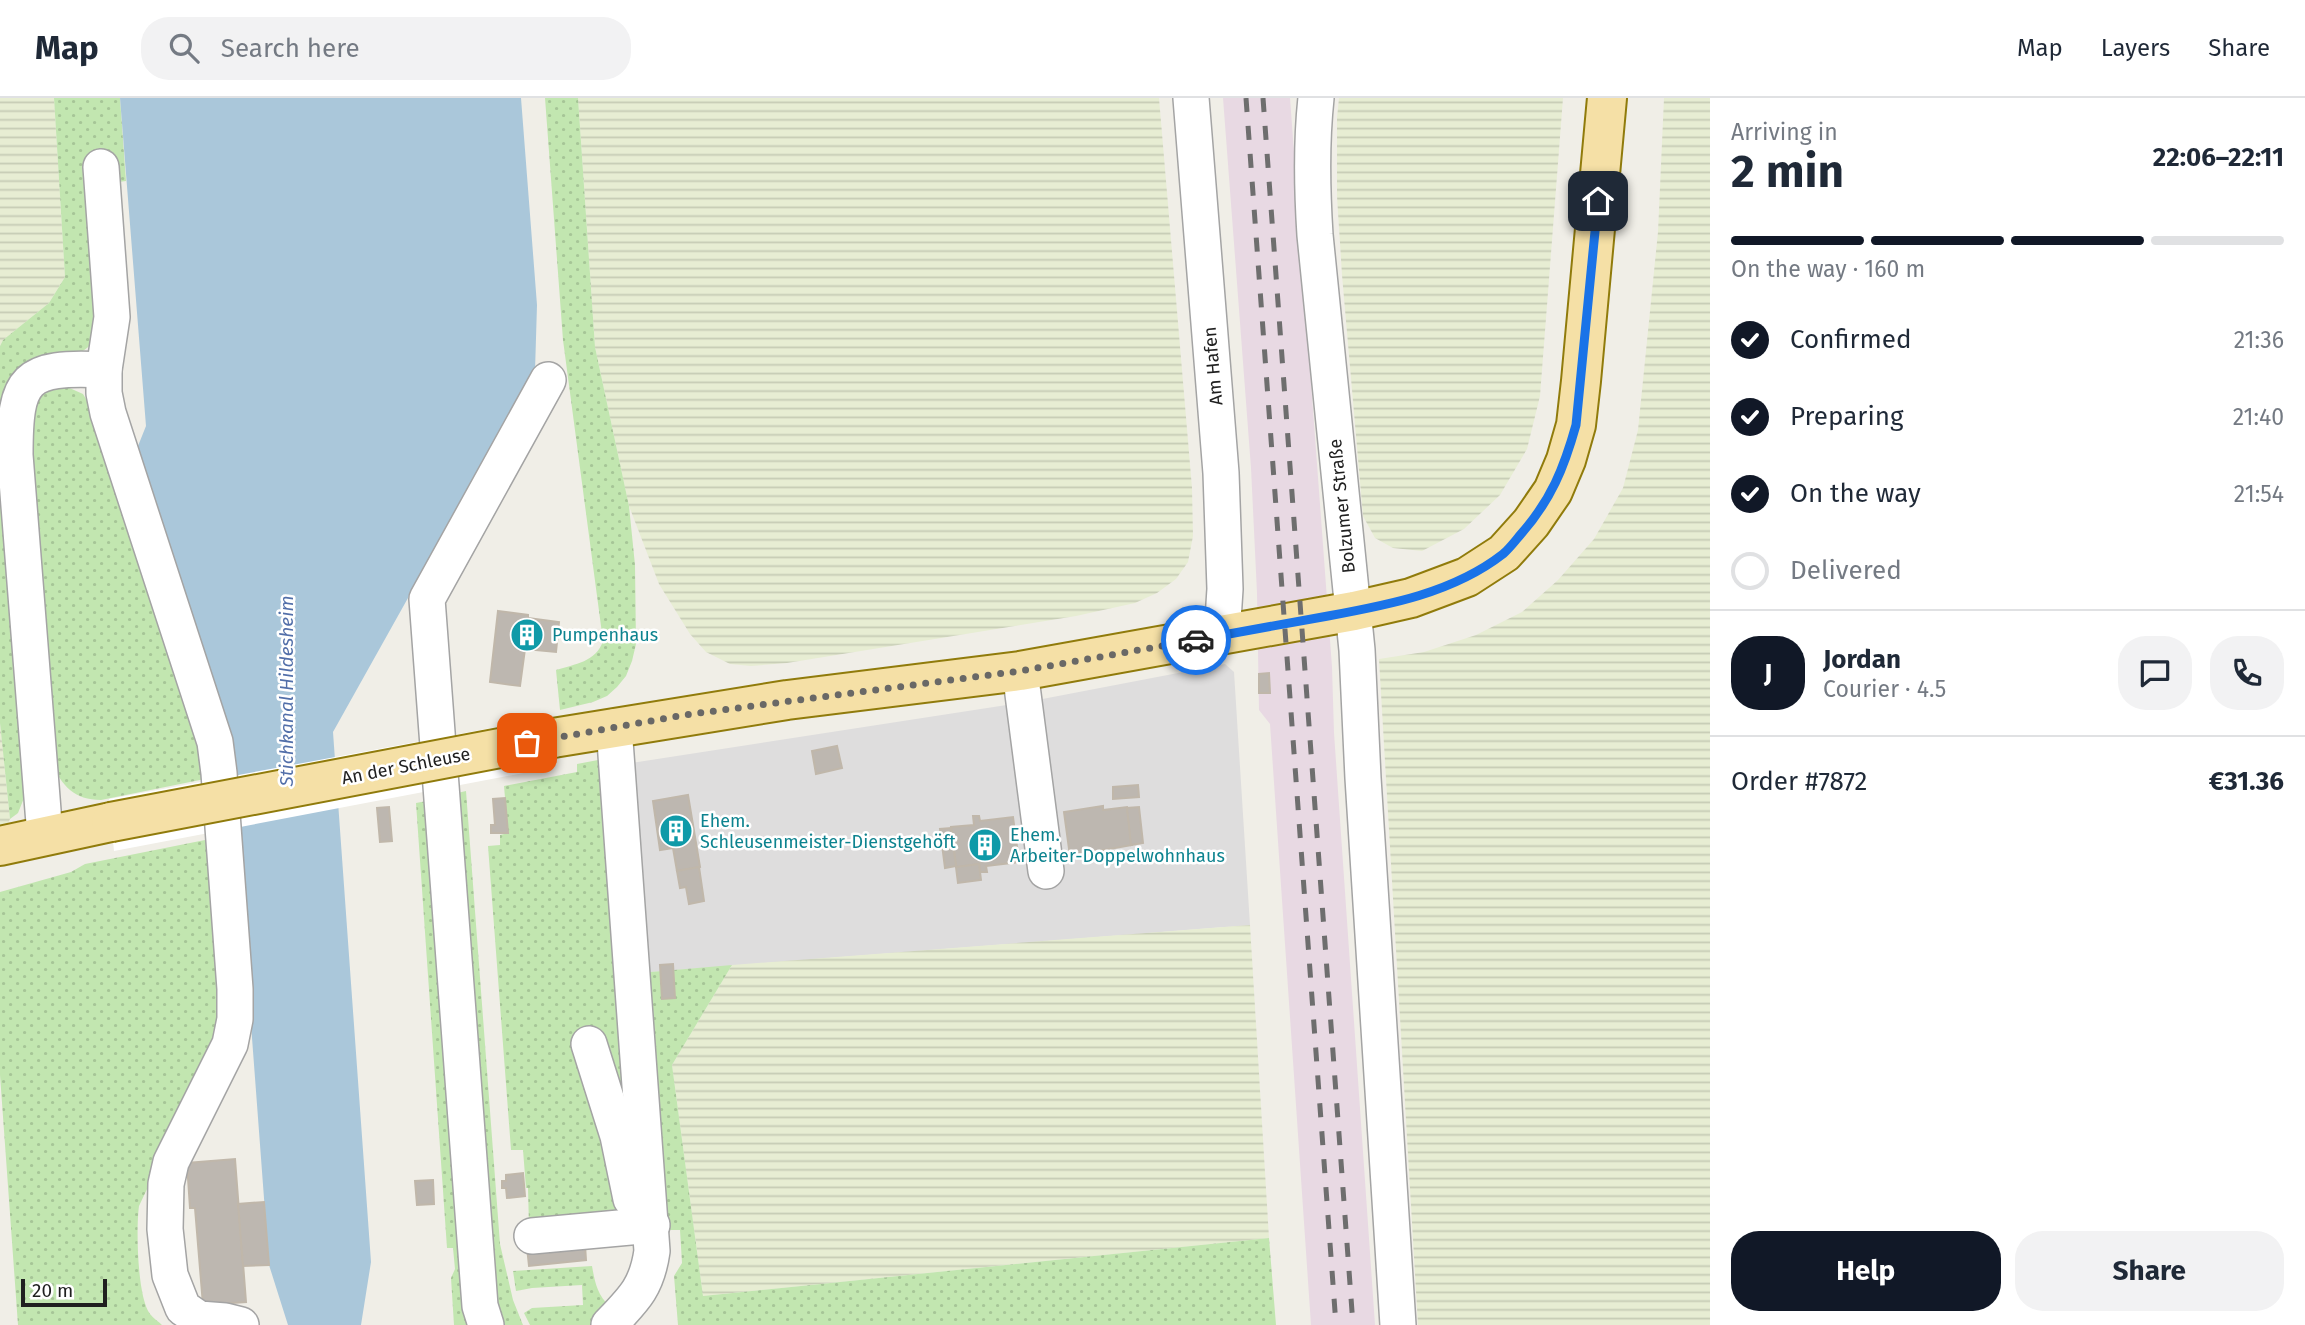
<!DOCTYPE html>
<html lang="en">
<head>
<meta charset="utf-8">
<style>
  :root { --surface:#fff; --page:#f2f2f3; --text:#1f2937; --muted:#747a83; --line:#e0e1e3; --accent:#111827 }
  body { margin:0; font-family:"Fira Sans",sans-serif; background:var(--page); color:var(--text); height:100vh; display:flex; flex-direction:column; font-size:26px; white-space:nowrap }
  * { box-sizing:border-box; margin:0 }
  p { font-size:23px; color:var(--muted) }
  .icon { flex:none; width:38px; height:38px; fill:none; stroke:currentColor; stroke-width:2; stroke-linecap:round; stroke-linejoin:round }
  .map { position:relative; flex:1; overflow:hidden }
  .sheet { display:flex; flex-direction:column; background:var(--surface); width:595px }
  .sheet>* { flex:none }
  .scale { position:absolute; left:21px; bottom:18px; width:86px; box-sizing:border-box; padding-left:7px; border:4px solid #202020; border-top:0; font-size:19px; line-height:24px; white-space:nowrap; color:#202020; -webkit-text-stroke:5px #fff; paint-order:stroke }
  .pin { position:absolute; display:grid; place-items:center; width:60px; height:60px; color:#fff; margin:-30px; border-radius:14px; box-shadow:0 4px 10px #0006 }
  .courier { position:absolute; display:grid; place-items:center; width:70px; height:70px; margin:-35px; border:5px solid #1a73e8; border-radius:50%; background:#fff; color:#222; box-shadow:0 2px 9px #0007 }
  .overview em { font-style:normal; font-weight:700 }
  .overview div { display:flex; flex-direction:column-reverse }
  .overview { display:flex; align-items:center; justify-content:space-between; height:119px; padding:0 21px }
  h1 { font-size:46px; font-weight:700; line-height:52px }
  .bar { display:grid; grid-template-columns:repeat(4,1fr); gap:10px 7px; align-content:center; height:84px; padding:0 21px }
  .bar i { height:9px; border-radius:5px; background:var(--line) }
  .bar .on { background:var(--accent) }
  .bar p { grid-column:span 4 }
  .line { display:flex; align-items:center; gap:18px; padding:0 21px; border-top:2px solid var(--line) }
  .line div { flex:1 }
  .round { display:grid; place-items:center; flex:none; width:74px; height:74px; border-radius:28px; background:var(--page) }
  ol { padding:0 21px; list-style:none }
  li { display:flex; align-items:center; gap:21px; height:77px }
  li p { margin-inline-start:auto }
  li .icon { padding:7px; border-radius:50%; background:var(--accent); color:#fff; stroke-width:4 }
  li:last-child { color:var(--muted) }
  li i { width:38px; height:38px; border:4px solid var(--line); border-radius:50% }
  .cta { display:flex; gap:14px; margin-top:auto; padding:14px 21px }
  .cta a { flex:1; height:80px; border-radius:28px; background:var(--accent); color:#fff; font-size:28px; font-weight:700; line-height:80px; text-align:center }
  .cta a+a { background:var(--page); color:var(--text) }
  header { display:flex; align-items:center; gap:42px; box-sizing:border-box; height:98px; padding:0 35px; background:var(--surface); border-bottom:2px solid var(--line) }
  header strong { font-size:33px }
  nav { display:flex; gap:38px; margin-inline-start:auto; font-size:24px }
  .search { width:490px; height:63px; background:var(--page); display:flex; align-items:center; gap:18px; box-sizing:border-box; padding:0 24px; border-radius:28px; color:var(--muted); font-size:26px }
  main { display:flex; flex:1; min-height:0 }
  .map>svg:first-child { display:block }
</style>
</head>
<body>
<header>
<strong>Map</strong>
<div class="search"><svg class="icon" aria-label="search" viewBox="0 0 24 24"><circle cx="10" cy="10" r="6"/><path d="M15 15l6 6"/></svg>Search here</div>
<nav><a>Map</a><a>Layers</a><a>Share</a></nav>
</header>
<main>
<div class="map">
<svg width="1710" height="1227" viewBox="0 0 1710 1227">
  <defs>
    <pattern id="farmland-rules" width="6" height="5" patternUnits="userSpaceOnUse" patternTransform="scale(1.75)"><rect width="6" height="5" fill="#e7edd3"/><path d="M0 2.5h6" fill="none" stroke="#c6cbb5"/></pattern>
    <pattern id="grass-dots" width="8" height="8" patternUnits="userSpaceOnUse" patternTransform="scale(1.75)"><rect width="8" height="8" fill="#c2e6b0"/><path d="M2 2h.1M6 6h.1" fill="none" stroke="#a6c597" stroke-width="1.8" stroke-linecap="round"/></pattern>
  </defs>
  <rect width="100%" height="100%" fill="#f0eee7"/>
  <polygon fill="#dedddd" points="1225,566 1234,574 1250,827 639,875 625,666 1032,603"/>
  <polygon fill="#e8d9e3" points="1223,0 1290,0 1332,569 1334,635 1375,1227 1311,1227 1270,626 1259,612 1257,495 1251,370"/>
  <g fill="url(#farmland-rules)">
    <polygon points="0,0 54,0 65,179 49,205 3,242 0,248"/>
    <polygon points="578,0 1159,0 1192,390 1193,438 1188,464 1176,481 1157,495 1135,505 1076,518 787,565 751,568 730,566 706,554 690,536 659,486 629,408 595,249"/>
    <polygon points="1339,0 1563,0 1540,298 1527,351 1500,397 1464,431 1422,453 1393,450 1375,440 1363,418 1342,177 1337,98 1337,20"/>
    <polygon points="1664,0 1710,0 1710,1227 1418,1227 1379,561 1424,554 1476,537 1522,514 1558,482 1594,441 1623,390 1638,332 1658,134"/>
    <polygon points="0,625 10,721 0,743"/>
    <polygon points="1250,827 1269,1140 703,1198 672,967 732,867"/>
  </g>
  <g fill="url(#grass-dots)">
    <path d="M54,0H120L126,83L95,87C98,123 111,214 94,243C85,258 34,273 16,280L26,695L18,715L10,721L0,625V248L3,242L49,205L65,179Z"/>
    <path d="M545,0H578L595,249L629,408L635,467L636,546L632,563L626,578L617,589L607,598L593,604L560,612L556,572C575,566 596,564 603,543L563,242Z"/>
    <path d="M65,288L83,296L89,306L199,626L205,681L101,702C74,702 62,688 51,664L28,328C33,300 38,294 65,288Z"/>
    <polygon points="598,662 603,664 641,1121 529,1129 528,1090 526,1090 523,1052 511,1052 488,748 500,747 500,737 508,735 504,688 577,674 577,666"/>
    <polygon points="466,693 500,1146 513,1202 523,1227 505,1227 494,1217 453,696"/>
    <polygon points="432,702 472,1227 454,1227 451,1180 455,1171 453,1150 447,1150 416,705"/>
    <path d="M210,741L222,932L139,1108C136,1129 137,1199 150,1216C153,1220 159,1224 162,1227H18L0,977V794L71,774L85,766Z"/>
    <polygon points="732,867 672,967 703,1198 1269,1140 1276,1227 678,1227 674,1178 682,1165 680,1132 668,1132 639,875"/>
    <path d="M592,1168C595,1185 597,1196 610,1209L593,1227H530L524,1215L532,1210L583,1207L582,1187L532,1190L516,1193L513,1173Z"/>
  </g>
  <polygon fill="#aac7da" points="120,0 521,0 537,207 535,273 333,634 371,1164 361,1227 288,1227 269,1167 230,646 136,353 146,328"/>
  <polygon fill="#fff" points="551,619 555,669 114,753 109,701"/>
  <g fill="#bdb7b0" stroke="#c0b7aa" stroke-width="2">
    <polygon points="498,513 528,517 528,520 559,524 556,554 525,551 520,588 490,584"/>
    <polygon points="1269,575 1270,595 1259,595 1259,576"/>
    <polygon points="837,648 842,670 816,676 812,653"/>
    <polygon points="1138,687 1139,699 1113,701 1113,689"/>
    <polygon points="688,697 700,769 677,773 673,750 660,752 653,703"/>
    <polygon points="505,700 508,735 491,735 491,727 495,727 493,701"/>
    <polygon points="1103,708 1103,712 1127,709 1132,747 1070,758 1064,714"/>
    <polygon points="389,709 392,743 380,744 377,710"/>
    <polygon points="1139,709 1143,745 1131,747 1127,710"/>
    <polygon points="973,718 979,718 980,723 1013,719 1019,764 986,768 987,774 980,774 979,766 956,769 951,729 974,727"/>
    <polygon points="951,730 956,768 945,770 940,731"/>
    <polygon points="979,766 981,782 958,785 956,769"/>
    <polygon points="699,769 704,803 689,806 686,789 680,790 677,773"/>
    <polygon points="673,866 675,900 662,901 660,867"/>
    <polygon points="235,1061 246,1204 203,1207 195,1110 190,1110 187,1065"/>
    <polygon points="523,1075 525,1098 507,1100 506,1090 502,1090 502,1083 506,1083 506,1077"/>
    <polygon points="433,1082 434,1106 417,1107 415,1083"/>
    <polygon points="264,1104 269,1167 243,1168 238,1106"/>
    <polygon points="585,1147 586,1162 529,1168 527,1149"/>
  </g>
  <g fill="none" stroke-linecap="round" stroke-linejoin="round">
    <defs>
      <g id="minor">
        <polyline points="1191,0 1221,375 1225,491 1222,537"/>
        <path d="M1316,0C1311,46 1312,91 1315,137L1357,552L1363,680L1398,1227"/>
        <polyline points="101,69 112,219 104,272 104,295 108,315 215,644 219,675 235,891 235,921 230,946 171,1064 166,1086 165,1131 170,1177 183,1210 199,1221 225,1223 241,1227"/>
        <polyline points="1020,573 1046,773"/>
        <path d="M45,738L15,357C15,280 24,268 104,272"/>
        <polyline points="589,946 618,1038 631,1101"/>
        <polyline points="532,1138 652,1127"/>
        <polyline points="486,1227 480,1208 427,501 548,282"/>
        <path d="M609,1227C634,1201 647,1189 652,1153L614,629"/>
      </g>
      <g id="major">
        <polyline points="553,640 787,602 1020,573 1354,513 1411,500 1467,479 1504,455 1531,425 1553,393 1566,362 1576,327 1581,283 1607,0"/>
        <polyline points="0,748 111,724"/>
      </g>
    </defs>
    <use href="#minor" stroke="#a4a4a4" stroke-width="38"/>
    <use href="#major" stroke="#907b0b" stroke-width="42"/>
    <use href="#minor" stroke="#fff" stroke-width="35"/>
    <use href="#major" stroke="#f5e0a6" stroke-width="38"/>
    <g stroke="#6e6e6e" stroke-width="5" stroke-dasharray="14 14" stroke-linecap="butt">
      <polyline points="1246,0 1336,1227"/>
      <polyline points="1263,0 1353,1227"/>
    </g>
    <defs>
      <polyline id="major-bridge" points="111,724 553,640"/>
    </defs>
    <use href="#major-bridge" stroke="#907b0b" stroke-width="42" stroke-linecap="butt"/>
    <use href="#major-bridge" stroke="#f5e0a6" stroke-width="38"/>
  </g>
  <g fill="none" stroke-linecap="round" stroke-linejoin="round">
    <polyline stroke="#696866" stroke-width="7" stroke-dasharray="0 12.6" points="527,645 684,617 1020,573 1196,542"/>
    <path stroke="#1a73e8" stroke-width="9" d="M1196,542C1240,534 1284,526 1328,518C1388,507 1453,495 1503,456C1510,450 1515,443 1521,436C1551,402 1564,370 1576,327L1598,103"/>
  </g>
  <defs>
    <symbol id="building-disc" viewBox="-11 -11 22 22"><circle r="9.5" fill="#0f9aa8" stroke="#fff"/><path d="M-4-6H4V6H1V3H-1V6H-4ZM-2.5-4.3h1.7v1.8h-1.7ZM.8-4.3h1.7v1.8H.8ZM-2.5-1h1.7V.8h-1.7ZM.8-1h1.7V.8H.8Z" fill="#fff"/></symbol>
  </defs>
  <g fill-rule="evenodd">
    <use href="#building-disc" x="508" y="518" width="38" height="38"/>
    <use href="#building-disc" x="657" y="714" width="38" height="38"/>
    <use href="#building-disc" x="966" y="728" width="38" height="38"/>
  </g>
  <g text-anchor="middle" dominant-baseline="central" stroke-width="5" stroke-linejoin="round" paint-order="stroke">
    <g font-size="18" fill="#202020" stroke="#fff">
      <text transform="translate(1213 268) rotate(-95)">Am Hafen</text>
      <text transform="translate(1342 408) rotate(-96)">Bolzumer Straße</text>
      <text transform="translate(406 668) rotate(-11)">An der Schleuse</text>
    </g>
    <g font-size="18" fill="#0d838f" stroke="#fff" text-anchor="start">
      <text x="552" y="537">Pumpenhaus</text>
      <text x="700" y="723">Ehem.<tspan x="700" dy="21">Schleusenmeister-Dienstgehöft</tspan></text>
      <text x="1010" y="737">Ehem.<tspan x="1010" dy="21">Arbeiter-Doppelwohnhaus</tspan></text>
    </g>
    <g font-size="19" font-style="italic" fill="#526fa9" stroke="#fff">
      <text transform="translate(286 593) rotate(-90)">Stichkanal Hildesheim</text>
    </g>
  </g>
</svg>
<div class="scale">20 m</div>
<div class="pin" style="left:527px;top:645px;background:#ea580c"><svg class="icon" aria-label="bag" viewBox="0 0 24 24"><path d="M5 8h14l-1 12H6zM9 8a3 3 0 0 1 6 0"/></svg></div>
<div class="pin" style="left:1598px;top:103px;background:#1f2937"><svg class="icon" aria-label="home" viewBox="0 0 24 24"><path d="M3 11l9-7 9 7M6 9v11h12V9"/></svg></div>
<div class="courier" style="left:1196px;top:542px"><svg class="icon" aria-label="car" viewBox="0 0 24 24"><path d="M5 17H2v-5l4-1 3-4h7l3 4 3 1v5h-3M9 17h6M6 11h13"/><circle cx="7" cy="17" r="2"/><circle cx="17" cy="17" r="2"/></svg></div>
</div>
<section class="sheet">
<div class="overview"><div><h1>2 min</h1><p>Arriving in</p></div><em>22:06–22:11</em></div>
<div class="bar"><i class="on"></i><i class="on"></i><i class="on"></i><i></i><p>On the way · 160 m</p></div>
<ol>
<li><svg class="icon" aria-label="check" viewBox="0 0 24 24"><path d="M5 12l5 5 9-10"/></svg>Confirmed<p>21:36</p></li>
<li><svg class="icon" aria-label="check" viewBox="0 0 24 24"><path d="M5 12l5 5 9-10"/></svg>Preparing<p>21:40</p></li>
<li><svg class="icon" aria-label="check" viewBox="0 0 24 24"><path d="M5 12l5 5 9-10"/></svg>On the way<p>21:54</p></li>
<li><i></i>Delivered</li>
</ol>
<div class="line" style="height:126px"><b class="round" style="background:var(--accent);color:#fff">J</b><div><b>Jordan</b><p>Courier · 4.5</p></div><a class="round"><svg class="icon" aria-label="chat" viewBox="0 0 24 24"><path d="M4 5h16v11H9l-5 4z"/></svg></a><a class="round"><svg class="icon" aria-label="phone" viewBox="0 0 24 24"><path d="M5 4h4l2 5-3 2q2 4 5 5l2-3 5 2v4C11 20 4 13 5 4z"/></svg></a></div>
<div class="line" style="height:91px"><div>Order #7872</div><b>€31.36</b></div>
<div class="cta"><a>Help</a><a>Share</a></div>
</section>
</main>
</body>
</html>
